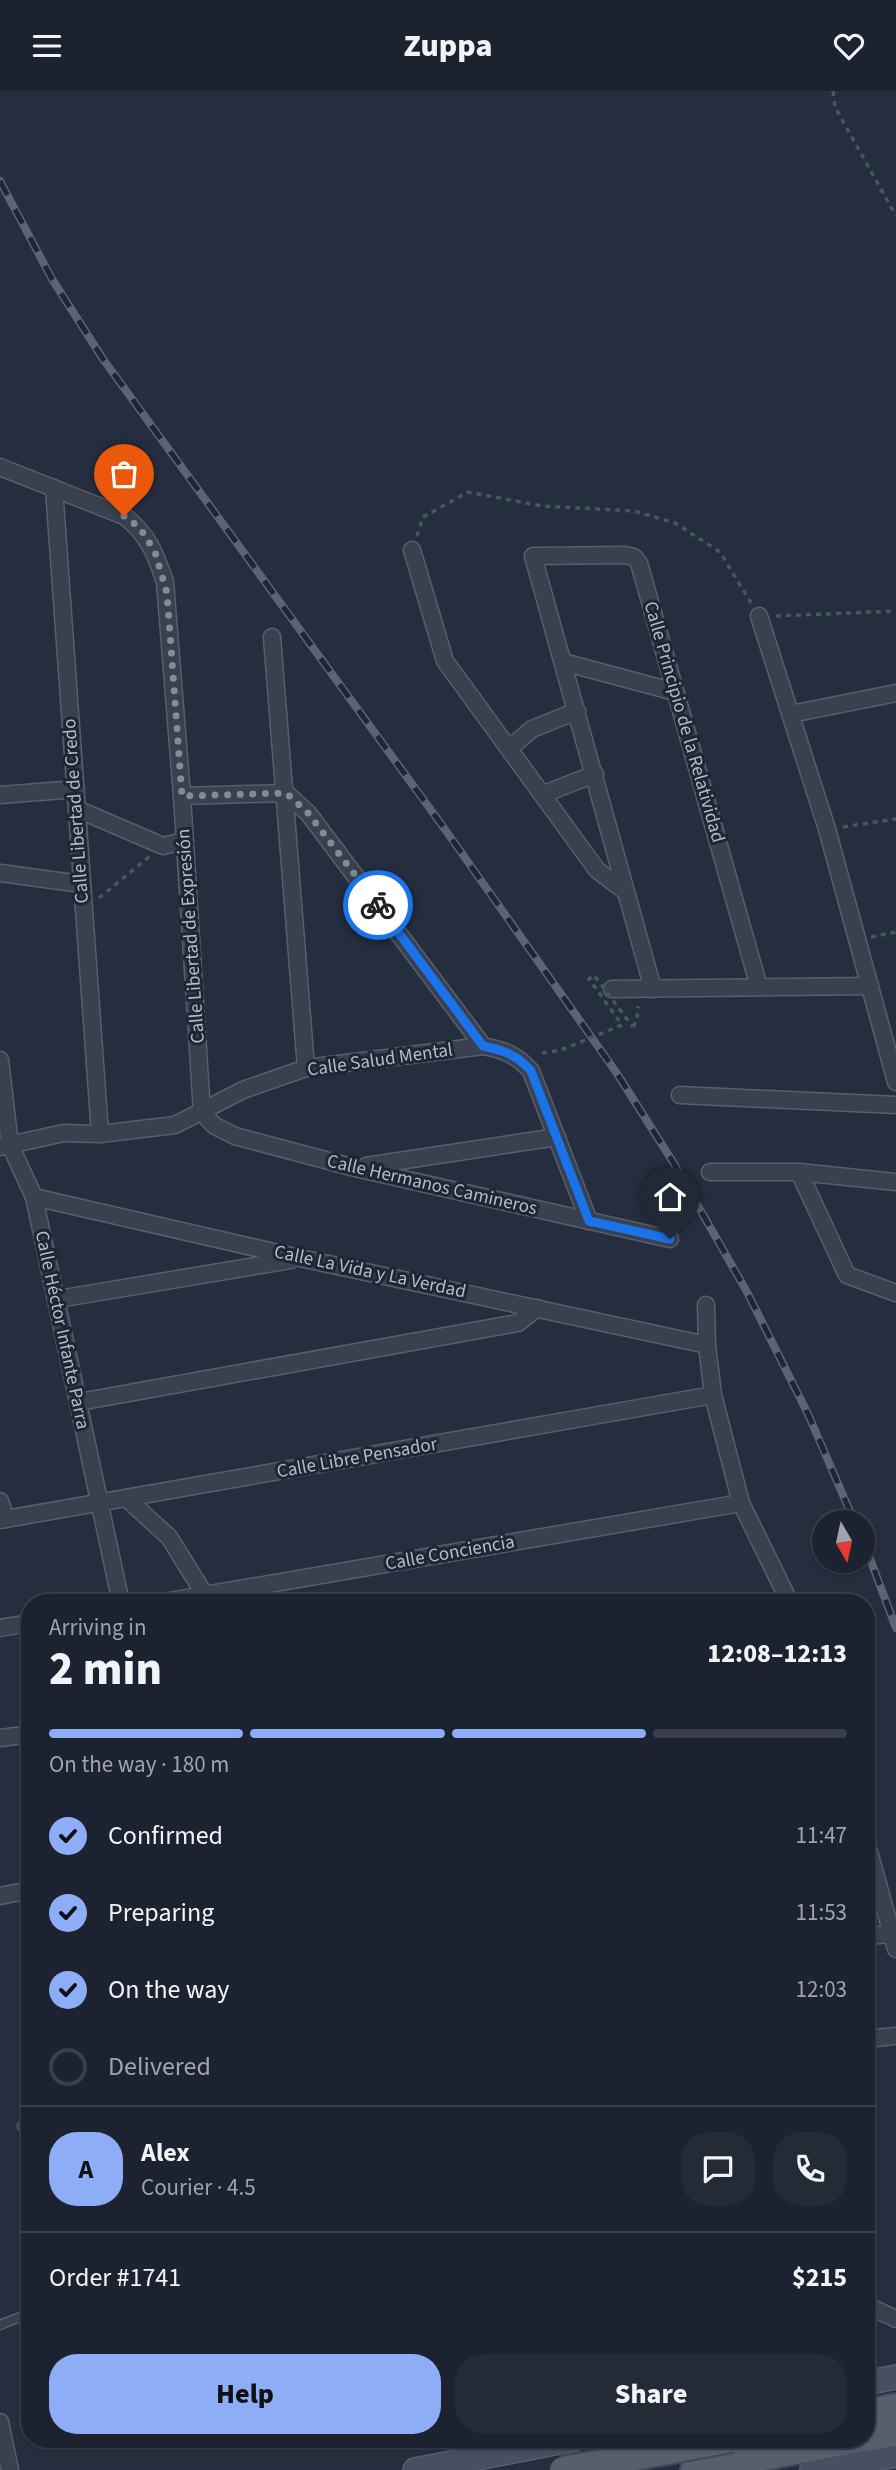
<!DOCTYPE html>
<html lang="en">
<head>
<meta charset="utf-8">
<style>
  :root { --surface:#1c222f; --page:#252a37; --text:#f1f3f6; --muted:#a0a4aa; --line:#3a3f4b; --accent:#8dadf7 }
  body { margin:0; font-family:"Source Sans 3",sans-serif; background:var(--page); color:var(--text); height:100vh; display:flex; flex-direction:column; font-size:26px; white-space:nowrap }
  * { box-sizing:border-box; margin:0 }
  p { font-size:23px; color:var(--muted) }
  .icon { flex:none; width:38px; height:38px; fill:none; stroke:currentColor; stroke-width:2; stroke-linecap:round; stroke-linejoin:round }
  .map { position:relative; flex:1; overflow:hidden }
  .sheet { position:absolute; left:21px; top:1503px; width:854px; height:854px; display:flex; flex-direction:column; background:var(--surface); border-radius:28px; box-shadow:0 2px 5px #0004,0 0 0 2px var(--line) }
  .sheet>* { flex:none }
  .needle { width:46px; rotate:171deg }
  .fabs { position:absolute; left:812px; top:1419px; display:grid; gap:14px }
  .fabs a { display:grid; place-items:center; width:63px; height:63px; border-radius:50%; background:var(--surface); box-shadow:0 2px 5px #0004,0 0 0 2px var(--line); font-size:35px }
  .pin { position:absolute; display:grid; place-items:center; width:60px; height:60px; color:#fff; margin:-72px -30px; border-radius:50% 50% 50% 0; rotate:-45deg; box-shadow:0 0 7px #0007 }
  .pin .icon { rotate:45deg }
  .courier { position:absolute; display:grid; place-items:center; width:70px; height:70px; margin:-35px; border:5px solid #1a73e8; border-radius:50%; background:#fff; color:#222; box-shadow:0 2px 9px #0007 }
  .overview em { font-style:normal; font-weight:800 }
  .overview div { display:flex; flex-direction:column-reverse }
  .overview { display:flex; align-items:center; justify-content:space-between; height:119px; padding:0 28px }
  h1 { font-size:46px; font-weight:800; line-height:52px }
  .bar { display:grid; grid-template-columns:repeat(4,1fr); gap:10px 7px; align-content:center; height:84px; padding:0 28px }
  .bar i { height:9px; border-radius:5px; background:var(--line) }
  .bar .selected { background:var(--accent) }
  .bar p { grid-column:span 4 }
  .line { display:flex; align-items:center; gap:18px; padding:0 28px; border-top:2px solid var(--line) }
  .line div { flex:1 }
  .round { display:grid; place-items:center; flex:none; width:74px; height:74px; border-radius:28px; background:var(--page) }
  ol { padding:0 28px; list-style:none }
  li { display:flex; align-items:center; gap:21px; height:77px }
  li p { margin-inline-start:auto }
  li .icon { padding:7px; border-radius:50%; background:var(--accent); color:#111; stroke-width:4 }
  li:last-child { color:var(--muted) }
  li i { width:38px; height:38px; border:4px solid var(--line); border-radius:50% }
  .cta { display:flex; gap:14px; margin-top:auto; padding:14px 28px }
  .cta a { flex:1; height:80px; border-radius:28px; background:var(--accent); color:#111; font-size:28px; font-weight:800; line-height:80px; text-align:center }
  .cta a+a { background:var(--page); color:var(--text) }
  header { display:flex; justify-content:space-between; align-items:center; height:91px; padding:0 28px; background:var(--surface); font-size:32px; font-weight:800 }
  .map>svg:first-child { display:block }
</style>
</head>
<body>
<header><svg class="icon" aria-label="menu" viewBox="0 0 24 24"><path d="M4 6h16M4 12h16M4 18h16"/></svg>Zuppa<svg class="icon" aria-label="heart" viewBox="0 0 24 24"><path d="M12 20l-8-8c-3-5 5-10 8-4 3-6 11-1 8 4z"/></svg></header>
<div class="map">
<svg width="896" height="2379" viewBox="0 0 896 2379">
  <rect width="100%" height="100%" fill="#252e3f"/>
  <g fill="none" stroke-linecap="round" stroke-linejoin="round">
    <defs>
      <g id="lane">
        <polyline points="22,2035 30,2039"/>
        <polyline points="0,2234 30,2222"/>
      </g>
      <g id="street">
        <path d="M0,376L124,425C148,443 156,464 165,491L182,705L202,1022L215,1035L235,1045L355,1077L670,1148"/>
        <polyline points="54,397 100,1043"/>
        <polyline points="412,459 445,570 597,779 626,801"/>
        <polyline points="759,525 827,738 896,991"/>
        <polyline points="272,546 306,977"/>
        <polyline points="563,571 675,601"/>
        <polyline points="791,623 896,602"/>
        <polyline points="510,657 532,638 577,620"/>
        <polyline points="544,703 595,683"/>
        <polyline points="0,704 76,698"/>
        <polyline points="182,705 286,702 308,722 483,955"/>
        <polyline points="77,718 163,755 184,750"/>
        <polyline points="0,782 81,793"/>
        <polyline points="612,898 870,895"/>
        <polyline points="653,898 533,465 625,464 634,466 639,472 759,896"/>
        <polyline points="0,969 10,1054 34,1106 121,1512"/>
        <polyline points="680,1004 896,1014"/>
        <path d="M0,1056L64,1042L100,1043L175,1034L243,999L306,977L483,955C504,959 517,964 531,980L589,1130"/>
        <polyline points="366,1075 557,1046"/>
        <polyline points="710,1081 799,1081 896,1091"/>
        <polyline points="799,1081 847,1184 896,1202"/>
        <polyline points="34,1106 300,1167 707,1254"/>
        <polyline points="58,1208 291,1169"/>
        <polyline points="706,1214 707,1254 713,1304 741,1412 790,1512"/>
        <polyline points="79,1311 518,1232 537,1217"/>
        <polyline points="126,1407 169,1446 205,1504"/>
        <polyline points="0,1410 6,1428"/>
        <polyline points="0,1429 713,1304"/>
        <polyline points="158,1512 741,1412"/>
        <polyline points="0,1537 30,1532"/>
        <polyline points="0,1647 30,1643"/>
        <polyline points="866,1750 896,1858"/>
        <polyline points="0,1805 30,1799"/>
        <polyline points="866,1845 891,1843"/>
        <polyline points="866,1948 896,1945"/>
        <polyline points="866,2214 896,2228"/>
        <polyline points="0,2331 10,2379"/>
      </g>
      <g id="secondary">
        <polyline points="866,2292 896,2286"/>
        <polyline points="599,2348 605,2379"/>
        <polyline points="415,2379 575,2348"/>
        <polyline points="812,2379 896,2364"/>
      </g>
      <g id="primary">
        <polyline points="866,2322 896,2316"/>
        <polyline points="866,2347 896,2341"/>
        <polyline points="694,2379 858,2348"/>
      </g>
    </defs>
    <use href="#lane" stroke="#575e6c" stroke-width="11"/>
    <use href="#street" stroke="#575e6c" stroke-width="19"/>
    <use href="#secondary" stroke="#575e6c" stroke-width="26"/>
    <use href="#primary" stroke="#424958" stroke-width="30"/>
    <g stroke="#45585d" stroke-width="3.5" stroke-dasharray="5 5" stroke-linecap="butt">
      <polyline points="833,0 835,16 896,125"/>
      <polyline points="417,445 423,426 468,401 542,415 634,420 675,432 720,461 751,512"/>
      <polyline points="776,525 896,520"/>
      <polyline points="843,736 896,728"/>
      <polyline points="99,807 150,765"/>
      <polyline points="871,846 896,841"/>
      <polyline points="633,936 637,929 638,915"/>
    </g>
    <use href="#lane" stroke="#39404f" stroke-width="8"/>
    <use href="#street" stroke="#39404f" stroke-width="16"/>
    <use href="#secondary" stroke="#474f62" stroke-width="23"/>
    <use href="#primary" stroke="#575f6f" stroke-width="26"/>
    <defs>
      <g id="rail">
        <polyline points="0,90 52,188 103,268 444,737 616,981 673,1071 747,1201 808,1323 855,1432"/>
        <polyline points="863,1449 896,1537"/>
      </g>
    </defs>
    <use href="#rail" stroke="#5b6476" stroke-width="8"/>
    <use href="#rail" stroke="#1e2534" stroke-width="5" stroke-dasharray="16" stroke-linecap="butt"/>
    <defs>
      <polyline id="primary-bridge" points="563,2379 732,2348"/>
    </defs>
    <use href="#primary-bridge" stroke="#424958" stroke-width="30" stroke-linecap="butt"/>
    <polyline stroke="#45585d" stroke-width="3.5" stroke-dasharray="5 5" stroke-linecap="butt" points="542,962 561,959 622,934 589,888 594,884 633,936"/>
    <use href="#primary-bridge" stroke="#575f6f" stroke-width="26"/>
  </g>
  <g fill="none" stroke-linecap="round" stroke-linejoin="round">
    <polyline stroke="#838a99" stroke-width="7" stroke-dasharray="0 12.6" points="124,425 140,437 155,461 167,502 182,705 286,702 308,722 378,814"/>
    <path stroke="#1a73e8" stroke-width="9" d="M378,814L483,955C504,959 517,964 531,980L589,1130L670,1148"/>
  </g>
  <g text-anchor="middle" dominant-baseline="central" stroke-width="6" stroke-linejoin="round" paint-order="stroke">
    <g font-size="19" fill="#b5bbc9" stroke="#1e2534">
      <text transform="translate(684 631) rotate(74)">Calle Principio de la Relatividad</text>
      <text transform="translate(76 720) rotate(-94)">Calle Libertad de Credo</text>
      <text transform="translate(191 845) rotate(-94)">Calle Libertad de Expresión</text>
      <text transform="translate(380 969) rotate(-8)">Calle Salud Mental</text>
      <text transform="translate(432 1094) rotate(13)">Calle Hermanos Camineros</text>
      <text transform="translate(370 1181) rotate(12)">Calle La Vida y La Verdad</text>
      <text transform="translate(62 1239) rotate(78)">Calle Héctor Infante Parra</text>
      <text transform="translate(357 1367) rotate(-10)">Calle Libre Pensador</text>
      <text transform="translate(450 1462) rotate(-10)">Calle Conciencia</text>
    </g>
  </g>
</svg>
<div class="fabs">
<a><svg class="needle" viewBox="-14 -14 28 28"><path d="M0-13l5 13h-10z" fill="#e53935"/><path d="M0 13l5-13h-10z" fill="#a0a4aa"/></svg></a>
</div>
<div class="pin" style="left:124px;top:425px;background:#ea580c"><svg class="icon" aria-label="bag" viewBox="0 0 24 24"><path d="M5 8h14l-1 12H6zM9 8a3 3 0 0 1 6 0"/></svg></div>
<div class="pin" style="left:670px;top:1148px;background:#1f2937"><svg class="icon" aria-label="home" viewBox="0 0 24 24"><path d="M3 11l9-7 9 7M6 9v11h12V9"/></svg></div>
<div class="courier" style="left:378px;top:814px"><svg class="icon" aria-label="bike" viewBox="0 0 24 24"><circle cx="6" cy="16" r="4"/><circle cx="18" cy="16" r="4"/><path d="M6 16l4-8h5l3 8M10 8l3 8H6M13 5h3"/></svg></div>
<section class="sheet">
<div class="overview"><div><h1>2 min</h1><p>Arriving in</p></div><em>12:08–12:13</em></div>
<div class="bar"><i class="selected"></i><i class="selected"></i><i class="selected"></i><i></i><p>On the way · 180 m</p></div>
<ol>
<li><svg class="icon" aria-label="check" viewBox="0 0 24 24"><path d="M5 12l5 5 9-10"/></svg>Confirmed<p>11:47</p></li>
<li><svg class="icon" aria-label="check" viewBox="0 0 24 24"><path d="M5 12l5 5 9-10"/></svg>Preparing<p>11:53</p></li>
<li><svg class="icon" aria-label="check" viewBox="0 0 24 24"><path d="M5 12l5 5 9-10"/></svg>On the way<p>12:03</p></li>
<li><i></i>Delivered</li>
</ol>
<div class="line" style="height:126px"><b class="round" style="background:var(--accent);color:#111">A</b><div><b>Alex</b><p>Courier · 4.5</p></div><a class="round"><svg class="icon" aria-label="chat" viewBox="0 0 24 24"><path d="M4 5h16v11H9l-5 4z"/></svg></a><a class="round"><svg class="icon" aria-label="phone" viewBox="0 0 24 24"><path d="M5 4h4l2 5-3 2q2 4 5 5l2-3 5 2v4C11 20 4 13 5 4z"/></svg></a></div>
<div class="line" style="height:91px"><div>Order #1741</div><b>$215</b></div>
<div class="cta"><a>Help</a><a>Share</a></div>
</section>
</div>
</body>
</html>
